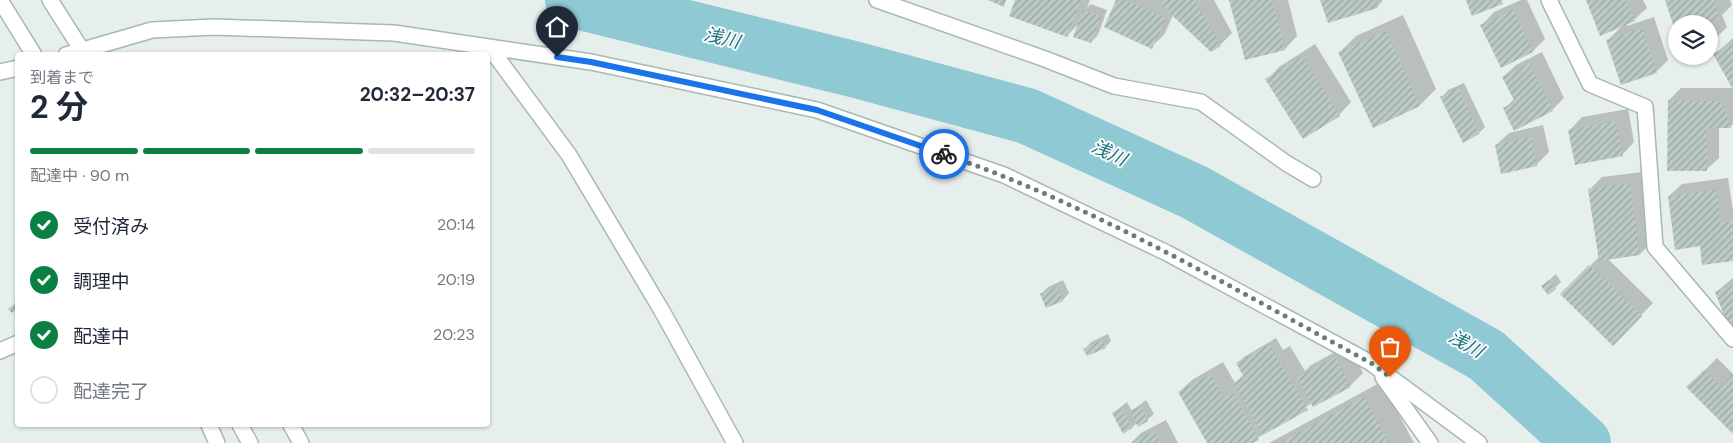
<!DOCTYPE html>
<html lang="ja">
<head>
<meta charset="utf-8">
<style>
  :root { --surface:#fff; --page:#f2f2f3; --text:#1f2937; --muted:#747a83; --line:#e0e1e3; --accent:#0b8043 }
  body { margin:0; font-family:"DM Sans","Noto Sans JP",sans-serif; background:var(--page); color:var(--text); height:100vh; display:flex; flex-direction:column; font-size:19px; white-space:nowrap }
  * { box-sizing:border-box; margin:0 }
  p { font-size:16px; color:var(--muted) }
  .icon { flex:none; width:28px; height:28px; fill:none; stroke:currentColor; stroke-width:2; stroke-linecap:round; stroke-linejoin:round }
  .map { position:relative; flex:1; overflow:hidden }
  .sheet { position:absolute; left:15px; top:52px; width:475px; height:375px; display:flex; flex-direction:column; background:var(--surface); border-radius:5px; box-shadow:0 1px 4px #0004 }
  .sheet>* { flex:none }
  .controls { position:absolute; left:1668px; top:15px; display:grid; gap:10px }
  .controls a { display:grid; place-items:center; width:50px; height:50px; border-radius:50%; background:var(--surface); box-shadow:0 1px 4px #0004; font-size:25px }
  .pin { position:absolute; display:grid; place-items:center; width:42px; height:42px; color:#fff; margin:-51px -21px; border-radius:50% 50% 50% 0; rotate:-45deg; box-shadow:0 0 5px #0007 }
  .pin .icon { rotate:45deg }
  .courier { position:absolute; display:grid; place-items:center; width:50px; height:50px; margin:-25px; border:4px solid #1a73e8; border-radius:50%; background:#fff; color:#222; box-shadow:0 1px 6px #0007 }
  .head em { font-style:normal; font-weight:700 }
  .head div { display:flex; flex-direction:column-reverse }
  .head { display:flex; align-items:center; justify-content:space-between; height:85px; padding:0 15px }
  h1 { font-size:32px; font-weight:700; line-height:38px }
  .bar { display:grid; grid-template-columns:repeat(4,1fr); gap:8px 5px; align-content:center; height:60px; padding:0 15px }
  .bar i { height:6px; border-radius:4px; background:var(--line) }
  .bar .current { background:var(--accent) }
  .bar p { grid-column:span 4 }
  ol { padding:0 15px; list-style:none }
  li { display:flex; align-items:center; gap:15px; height:55px }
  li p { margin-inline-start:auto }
  li .icon { padding:5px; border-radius:50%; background:var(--accent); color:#fff; stroke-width:4 }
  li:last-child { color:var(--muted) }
  li i { width:28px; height:28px; border:2px solid var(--line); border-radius:50% }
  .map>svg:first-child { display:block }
</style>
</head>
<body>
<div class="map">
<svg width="1733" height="443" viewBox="0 0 1733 443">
  <defs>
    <pattern id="building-hatch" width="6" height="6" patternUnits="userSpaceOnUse" patternTransform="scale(1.25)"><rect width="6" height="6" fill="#bbcac4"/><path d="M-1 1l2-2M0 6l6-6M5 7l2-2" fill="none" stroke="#98a6a0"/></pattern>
  </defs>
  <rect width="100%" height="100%" fill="#e6efeb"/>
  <g fill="#0003">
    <polygon points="1016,0 1090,0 1087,8 1091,4 1107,10 1098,35 1091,42 1080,22 1067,36"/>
    <polygon points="1118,0 1214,0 1232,33 1220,45 1173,15 1164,35 1151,47"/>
    <polygon points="1230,0 1288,0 1297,36 1285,49 1246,59"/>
    <polygon points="1321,0 1383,0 1377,7"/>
    <polygon points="1521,0 1527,0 1545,39 1533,51 1502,66 1482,25 1494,12"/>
    <polygon points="1587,0 1643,0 1647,8 1634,20 1626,24 1627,26 1654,17 1668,60 1656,72 1608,40 1622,26"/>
    <polygon points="1666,0 1730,0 1732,5 1722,15 1727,27 1714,40 1709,41 1709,24 1676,24 1676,30"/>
    <polygon points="1403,15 1436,89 1420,105 1340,52 1356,36"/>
    <polygon points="1733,38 1733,86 1715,54"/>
    <polygon points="1315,44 1351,102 1339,115 1267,80 1279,67"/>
    <polygon points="1542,52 1564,98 1552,110 1504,109 1514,99 1503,77 1516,65"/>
    <polygon points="1464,83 1485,127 1479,133 1442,97 1448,90"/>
    <polygon points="1681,88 1733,88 1733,124 1730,127 1719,127 1719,158 1706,170 1669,100"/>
    <polygon points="1628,109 1634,142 1622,155 1570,130 1582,117"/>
    <polygon points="1543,125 1549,152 1536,165 1496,145 1509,133"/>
    <polygon points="1642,172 1652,242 1640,254 1608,259 1653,303 1613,344 1562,294 1599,257 1589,190 1602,177"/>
    <polygon points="1728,178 1733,211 1733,260 1701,245 1669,196 1682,184"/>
    <polygon points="1556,274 1561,282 1555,288 1543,286"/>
    <polygon points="1733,278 1733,336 1716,292"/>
    <polygon points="1063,280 1069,293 1063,300 1047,307 1041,294 1048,287"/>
    <polygon points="1108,334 1111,341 1105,347 1085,349 1091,342"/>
    <polygon points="1276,338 1283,350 1290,346 1305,371 1311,365 1348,345 1363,373 1350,386 1313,405 1312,403 1250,443 1208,443 1179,392 1192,380 1223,362 1235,383 1244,374 1237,363 1244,357"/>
    <polygon points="1717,358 1733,374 1733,432 1688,387"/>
    <polygon points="1381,382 1414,443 1269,443"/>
    <polygon points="1146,400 1154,414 1147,420 1137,422 1132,428 1113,413 1127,402 1132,411"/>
    <polygon points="1166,420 1178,443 1131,443 1141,433"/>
  </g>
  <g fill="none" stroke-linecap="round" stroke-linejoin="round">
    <polyline stroke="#8ec9d4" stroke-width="56" points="573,0 853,69 1027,116 1194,192 1486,355 1583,443"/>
  </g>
  <g fill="url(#building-hatch)">
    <polygon points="988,0 1006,0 1004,7"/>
    <polygon points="1015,0 1081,0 1067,37 1009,16"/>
    <polygon points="1116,0 1126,0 1166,18 1152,49 1104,27"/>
    <polygon points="1164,0 1194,0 1221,46 1211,52 1160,4"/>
    <polygon points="1229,0 1272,0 1285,50 1245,60"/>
    <polygon points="1320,0 1375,0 1378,8 1328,23"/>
    <polygon points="1466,0 1502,0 1503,4 1472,16"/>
    <polygon points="1586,0 1626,0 1635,21 1600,36"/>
    <polygon points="1665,0 1714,0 1720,19 1709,24 1676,24 1676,33"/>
    <polygon points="1083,10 1101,17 1091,43 1073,37"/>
    <polygon points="1513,10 1533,52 1501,68 1480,25"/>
    <polygon points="1709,24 1715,41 1709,43"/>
    <polygon points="1642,28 1657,73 1621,85 1606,40"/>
    <polygon points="1386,31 1420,106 1373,128 1338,52"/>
    <polygon points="1733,43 1733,87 1732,88 1713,54"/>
    <polygon points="1302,56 1340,116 1303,139 1265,79"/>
    <polygon points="1529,64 1553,111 1514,131 1503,108 1515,102 1502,77"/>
    <polygon points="1458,88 1479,134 1463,143 1440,97"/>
    <polygon points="1668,100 1721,101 1731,128 1707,128 1707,171 1667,171"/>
    <polygon points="1616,121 1623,156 1575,165 1568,130"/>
    <polygon points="1531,137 1537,166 1501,174 1495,145"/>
    <polygon points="1630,183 1640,255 1599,261 1588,189"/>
    <polygon points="1716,190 1721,222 1733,221 1733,261 1702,265 1700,246 1675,250 1668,196"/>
    <polygon points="1589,265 1642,316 1613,346 1560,294"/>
    <polygon points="1549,280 1556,289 1548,295 1541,286"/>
    <polygon points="1733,285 1733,339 1715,292"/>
    <polygon points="1057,286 1063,301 1046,308 1040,294"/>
    <polygon points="18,301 18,308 12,313 8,309"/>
    <polygon points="1102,340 1106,348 1087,356 1083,349"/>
    <polygon points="1269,344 1308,410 1263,435 1233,383 1244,377 1236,363"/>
    <polygon points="1335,357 1351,387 1313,407 1297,377"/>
    <polygon points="1704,370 1721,387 1733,374 1733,434 1686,387"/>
    <polygon points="1211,374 1224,398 1233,393 1259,440 1253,443 1207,443 1178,392"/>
    <polygon points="1364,397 1389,443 1280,443"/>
    <polygon points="1140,406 1148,421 1138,427 1130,411"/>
    <polygon points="1120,408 1132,428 1123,434 1112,413"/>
    <polygon points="1154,431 1160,443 1131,443"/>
  </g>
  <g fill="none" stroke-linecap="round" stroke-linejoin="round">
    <defs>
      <g id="minor">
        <polyline points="0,0 34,55"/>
        <polyline points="50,0 85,55"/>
        <polyline points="877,0 1045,59 1114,86 1201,102 1286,163 1313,179"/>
        <polyline points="1549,0 1590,84 1645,107 1655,247 1733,339"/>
        <polyline points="490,48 569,155 662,311 735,443"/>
        <polyline points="66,55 152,30 214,27 394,33 591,62 817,110 1004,175 1167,253 1371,363 1479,443"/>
        <polyline points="0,72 18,68"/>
        <polyline points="0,351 18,343"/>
        <polyline points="1383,377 1430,443"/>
        <polyline points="209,425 217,443"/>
        <polyline points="240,425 250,443"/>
        <polyline points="291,425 301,443"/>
      </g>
    </defs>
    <use href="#minor" stroke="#a8b8b2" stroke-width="18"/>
    <use href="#minor" stroke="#fff" stroke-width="15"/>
  </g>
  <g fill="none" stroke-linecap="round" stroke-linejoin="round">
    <path stroke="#687f78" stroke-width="5" stroke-dasharray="0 9" d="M944,154C1094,206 1232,288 1371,363L1390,377"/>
    <polyline stroke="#1a73e8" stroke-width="6" points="557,57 591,62 817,110 944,154"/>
  </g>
  <g text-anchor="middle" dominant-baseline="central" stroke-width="4" stroke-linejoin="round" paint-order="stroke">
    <g font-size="18" font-style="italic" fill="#1c6f80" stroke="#f7fbf9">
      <text transform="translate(722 38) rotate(14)">浅川</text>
      <text transform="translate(1109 153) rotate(25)">浅川</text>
      <text transform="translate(1466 344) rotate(30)">浅川</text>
    </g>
  </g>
</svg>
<div class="controls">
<a><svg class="icon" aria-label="layers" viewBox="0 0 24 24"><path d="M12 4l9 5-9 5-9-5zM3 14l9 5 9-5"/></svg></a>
</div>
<div class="pin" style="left:1390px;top:377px;background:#ea580c"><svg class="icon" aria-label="bag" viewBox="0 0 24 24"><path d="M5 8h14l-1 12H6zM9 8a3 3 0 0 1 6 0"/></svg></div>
<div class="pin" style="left:557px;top:57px;background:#1f2937"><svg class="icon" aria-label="home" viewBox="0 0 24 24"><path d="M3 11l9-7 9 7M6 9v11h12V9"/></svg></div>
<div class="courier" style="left:944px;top:154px"><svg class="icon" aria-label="bike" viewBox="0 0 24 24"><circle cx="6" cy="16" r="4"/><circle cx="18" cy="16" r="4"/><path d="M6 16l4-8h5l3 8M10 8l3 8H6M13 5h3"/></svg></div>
<section class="sheet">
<div class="head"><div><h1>2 分</h1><p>到着まで</p></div><em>20:32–20:37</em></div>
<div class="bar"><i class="current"></i><i class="current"></i><i class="current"></i><i></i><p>配達中 · 90 m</p></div>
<ol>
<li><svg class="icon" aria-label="check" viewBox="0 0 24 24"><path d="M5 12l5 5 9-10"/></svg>受付済み<p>20:14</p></li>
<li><svg class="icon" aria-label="check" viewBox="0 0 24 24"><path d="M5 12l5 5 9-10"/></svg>調理中<p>20:19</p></li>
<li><svg class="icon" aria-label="check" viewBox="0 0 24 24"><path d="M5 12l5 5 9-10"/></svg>配達中<p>20:23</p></li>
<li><i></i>配達完了</li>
</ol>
</section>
</div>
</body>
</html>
